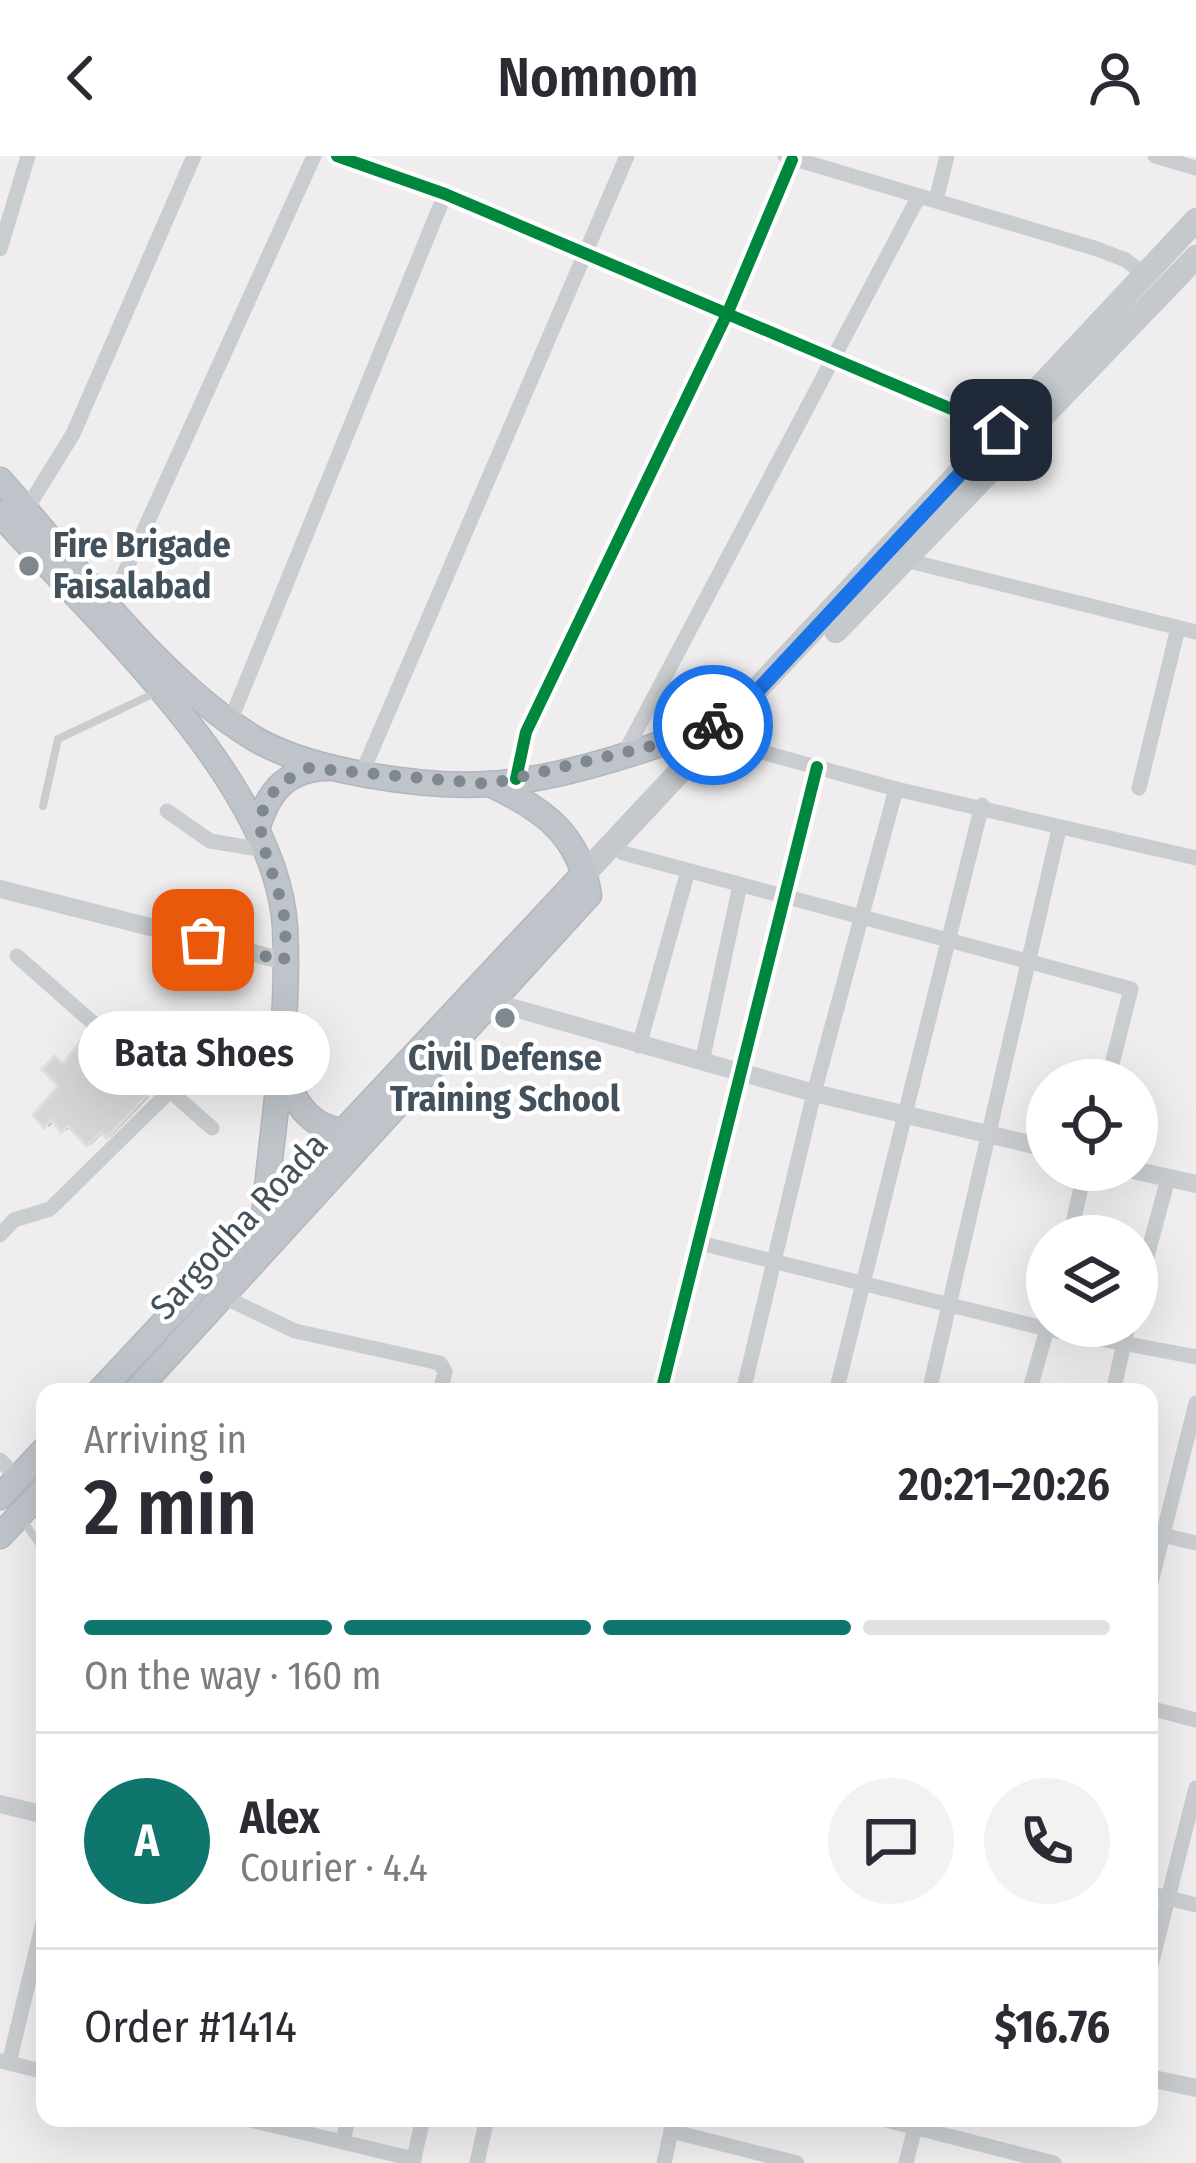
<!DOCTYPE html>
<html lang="en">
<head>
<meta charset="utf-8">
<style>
  :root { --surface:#fff; --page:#f2f2f3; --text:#2b2b33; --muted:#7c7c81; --line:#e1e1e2; --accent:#0f766e }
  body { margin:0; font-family:"Fira Sans Condensed",sans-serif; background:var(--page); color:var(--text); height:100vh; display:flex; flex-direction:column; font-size:45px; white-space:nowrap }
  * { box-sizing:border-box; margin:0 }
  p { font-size:39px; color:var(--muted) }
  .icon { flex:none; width:66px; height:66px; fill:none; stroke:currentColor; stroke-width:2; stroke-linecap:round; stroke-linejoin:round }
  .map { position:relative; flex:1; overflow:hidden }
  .sheet { position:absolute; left:36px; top:1227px; width:1122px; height:744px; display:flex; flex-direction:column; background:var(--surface); border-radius:24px; box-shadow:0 12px 48px #0002 }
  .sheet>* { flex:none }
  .controls { position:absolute; left:1026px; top:903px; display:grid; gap:24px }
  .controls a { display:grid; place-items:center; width:132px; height:132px; border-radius:50%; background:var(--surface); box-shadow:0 12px 48px #0002; font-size:60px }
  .pin { position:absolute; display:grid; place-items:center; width:102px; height:102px; color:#fff; margin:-51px; border-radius:24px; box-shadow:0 6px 18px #0006 }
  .courier { position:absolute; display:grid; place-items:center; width:120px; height:120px; margin:-60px; border:9px solid #1a73e8; border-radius:50%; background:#fff; color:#222; box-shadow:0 3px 15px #0007 }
  .bubble { position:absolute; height:84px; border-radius:42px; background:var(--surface); box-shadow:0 12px 48px #0002; font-size:39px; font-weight:600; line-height:84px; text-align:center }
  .headline em { font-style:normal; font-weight:600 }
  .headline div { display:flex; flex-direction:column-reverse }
  .headline { display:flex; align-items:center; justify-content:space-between; height:204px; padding:0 48px }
  h1 { font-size:78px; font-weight:600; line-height:90px }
  .bar { display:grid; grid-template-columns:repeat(4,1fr); gap:18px 12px; align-content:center; height:144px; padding:0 48px }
  .bar i { height:15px; border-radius:9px; background:var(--line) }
  .bar .selected { background:var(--accent) }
  .bar p { grid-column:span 4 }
  .line { display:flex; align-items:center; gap:30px; padding:0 48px; border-top:3px solid var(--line) }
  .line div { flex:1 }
  .round { display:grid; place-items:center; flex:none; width:126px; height:126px; border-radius:63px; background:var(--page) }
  header { display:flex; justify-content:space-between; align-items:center; height:156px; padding:0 48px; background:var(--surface); font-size:54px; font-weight:600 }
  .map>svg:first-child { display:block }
</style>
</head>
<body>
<header><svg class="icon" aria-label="back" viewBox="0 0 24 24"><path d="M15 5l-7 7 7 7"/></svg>Nomnom<svg class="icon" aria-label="person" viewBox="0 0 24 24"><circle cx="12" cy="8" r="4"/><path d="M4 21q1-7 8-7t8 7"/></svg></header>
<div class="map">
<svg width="1196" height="2007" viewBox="0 0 1196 2007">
  <rect width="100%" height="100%" fill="#efeded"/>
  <polygon fill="#0003" points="84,886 149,941 111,981 104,976 91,989 72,970 66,975 55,964 49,971 37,959 62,930 64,912"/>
  <polygon fill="#d6d5d7" stroke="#e0dfe0" stroke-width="3" points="83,882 148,938 107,982 101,976 87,990 68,970 61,976 51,964 44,972 33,959 58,930 42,913 55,900 63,908"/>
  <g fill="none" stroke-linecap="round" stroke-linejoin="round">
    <defs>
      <g id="trunk">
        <path d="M0,324C72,406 163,529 257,584C313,616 425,632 489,628C563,624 667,588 735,559"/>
        <path d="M0,358C94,463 276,626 285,771C290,867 273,965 264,1061"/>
        <path d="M258,670C269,634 288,613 327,612"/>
        <path d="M280,915C297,949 312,977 354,975"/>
        <polyline points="99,1236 585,717"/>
        <path d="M135,1236L589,739C579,678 543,653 490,628"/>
        <polyline points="0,1341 45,1293"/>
        <polyline points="0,1380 45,1332"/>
      </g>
    </defs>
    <use href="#trunk" stroke="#b1b7be" stroke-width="27"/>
    <g stroke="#c9cdcf" stroke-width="8">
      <polyline points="43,650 58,583 157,536"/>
      <polyline points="22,1363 45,1396"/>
    </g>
    <g stroke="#c9cdcf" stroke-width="15">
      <polyline points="337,0 445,38 1001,274"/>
      <polyline points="785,0 1094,92 1126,104 1144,119"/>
      <polyline points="1155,0 1196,12"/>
      <polyline points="936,44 947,0"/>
      <polyline points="0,93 28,0"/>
      <polyline points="26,354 73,278 194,0"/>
      <polyline points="905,404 1196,476"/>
      <polyline points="109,451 314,0"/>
      <polyline points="231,563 445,38"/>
      <polyline points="729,587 896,633 1196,702"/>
      <polyline points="624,598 918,42"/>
      <polyline points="362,617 627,0"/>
      <polyline points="516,623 526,576 728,156 792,4"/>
      <polyline points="1139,632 1178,472"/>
      <polyline points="167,655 210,685 265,694"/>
      <polyline points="623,697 1131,833 1108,924"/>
      <polyline points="17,800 212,972"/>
      <polyline points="639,890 688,715"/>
      <polyline points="702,906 740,729"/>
      <polyline points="0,1079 14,1064 50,1053 170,935"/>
      <polyline points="1070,1080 1085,1014"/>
      <polyline points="696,1086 1047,1173 1196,1201"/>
      <polyline points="1137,1137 1168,1023"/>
      <polyline points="224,1141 295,1175 440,1207 445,1216 440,1236"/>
      <polyline points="661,1236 817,611"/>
      <polyline points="743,1236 814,937 896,633"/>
      <polyline points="836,1236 982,649"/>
      <polyline points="929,1236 1059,673"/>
      <polyline points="1029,1236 1048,1170"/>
      <polyline points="1113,1236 1128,1170"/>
      <polyline points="0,1304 18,1322"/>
      <polyline points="1149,1376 1196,1387"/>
      <polyline points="1149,1435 1196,1247"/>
      <polyline points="1149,1552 1196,1564"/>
      <polyline points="1149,1737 1196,1749"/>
      <polyline points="1149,1817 1196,1632"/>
      <polyline points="1,1905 45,1916"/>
      <polyline points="9,1907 45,1758"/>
      <polyline points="242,1962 414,2003"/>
      <polyline points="878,1962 1054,2007"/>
      <polyline points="671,1975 797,2007"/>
      <polyline points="343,1986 348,1962"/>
      <polyline points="413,2007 423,1962"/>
      <polyline points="477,2007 487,1962"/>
      <polyline points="664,2007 674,1962"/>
      <polyline points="906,2007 915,1972"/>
    </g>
    <g stroke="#c9cdcf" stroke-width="18">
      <polyline points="0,733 285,805"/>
      <polyline points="493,846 814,937 1047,992"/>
      <polyline points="1133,1014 1196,1028"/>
      <polyline points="0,1648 45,1659"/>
      <polyline points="1149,1922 1196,1932"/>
    </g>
    <g stroke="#c4c9cd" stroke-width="24">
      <polyline points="836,475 1196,101"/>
      <polyline points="585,717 1196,64"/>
    </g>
    <use href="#trunk" stroke="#bec4c9" stroke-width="24"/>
    <defs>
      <g id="cycleway">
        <polyline points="337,0 445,38 1001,274"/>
        <polyline points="516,623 526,576 728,156 792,4"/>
        <polyline points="661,1236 817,611"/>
      </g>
    </defs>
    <use href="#cycleway" stroke="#fff" stroke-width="20"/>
    <use href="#cycleway" stroke="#00873e" stroke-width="12"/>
  </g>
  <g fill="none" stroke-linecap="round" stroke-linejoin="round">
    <path stroke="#7f888f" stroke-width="12" stroke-dasharray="0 21.6" d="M203,784L284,805C285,793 286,779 285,767C277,700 223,653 308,612L490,628L677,584L713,569"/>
    <polyline stroke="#1a73e8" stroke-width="15" points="713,569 735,559 1001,274"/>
  </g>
  <g fill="#7f888f" stroke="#fff" stroke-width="4.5">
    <circle cx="29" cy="410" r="12"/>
    <circle cx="505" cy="862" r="12"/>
  </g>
  <g text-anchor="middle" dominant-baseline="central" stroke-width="9" stroke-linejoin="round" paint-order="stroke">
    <g font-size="36" font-weight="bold" fill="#43515c" stroke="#fff" text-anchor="start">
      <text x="53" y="389">Fire Brigade<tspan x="53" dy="41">Faisalabad</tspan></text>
      <text x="505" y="902" text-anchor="middle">Civil Defense<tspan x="505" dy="41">Training School</tspan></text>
    </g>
    <g font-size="36" fill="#43515c" stroke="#fff">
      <text transform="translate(239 1070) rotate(-47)">Sargodha Roada</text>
    </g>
  </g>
</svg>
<div class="controls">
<a><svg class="icon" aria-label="locate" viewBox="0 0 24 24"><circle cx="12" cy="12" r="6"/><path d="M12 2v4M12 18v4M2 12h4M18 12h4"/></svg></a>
<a><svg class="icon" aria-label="layers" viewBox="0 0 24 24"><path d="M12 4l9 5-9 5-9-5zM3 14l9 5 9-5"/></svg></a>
</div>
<div class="pin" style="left:203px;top:784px;background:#ea580c"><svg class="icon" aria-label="bag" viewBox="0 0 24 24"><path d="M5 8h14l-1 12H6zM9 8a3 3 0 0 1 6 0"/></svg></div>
<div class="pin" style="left:1001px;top:274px;background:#1f2937"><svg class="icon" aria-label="home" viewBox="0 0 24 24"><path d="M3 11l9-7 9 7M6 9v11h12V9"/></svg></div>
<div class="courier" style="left:713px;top:569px"><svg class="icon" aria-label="bike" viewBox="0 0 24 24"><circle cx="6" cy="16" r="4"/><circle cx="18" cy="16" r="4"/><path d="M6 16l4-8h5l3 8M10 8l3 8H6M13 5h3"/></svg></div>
<div class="bubble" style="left:78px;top:855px;width:252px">Bata Shoes</div>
<section class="sheet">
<div class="headline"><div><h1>2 min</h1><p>Arriving in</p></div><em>20:21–20:26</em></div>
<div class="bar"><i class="selected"></i><i class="selected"></i><i class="selected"></i><i></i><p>On the way · 160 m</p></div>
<div class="line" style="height:216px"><b class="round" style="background:var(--accent);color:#fff">A</b><div><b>Alex</b><p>Courier · 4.4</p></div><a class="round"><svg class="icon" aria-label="chat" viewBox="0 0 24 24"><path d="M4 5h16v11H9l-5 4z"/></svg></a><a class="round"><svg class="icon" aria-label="phone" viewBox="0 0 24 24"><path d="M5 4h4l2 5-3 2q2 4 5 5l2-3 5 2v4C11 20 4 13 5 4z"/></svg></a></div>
<div class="line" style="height:156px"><div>Order #1414</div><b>$16.76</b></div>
</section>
</div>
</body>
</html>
